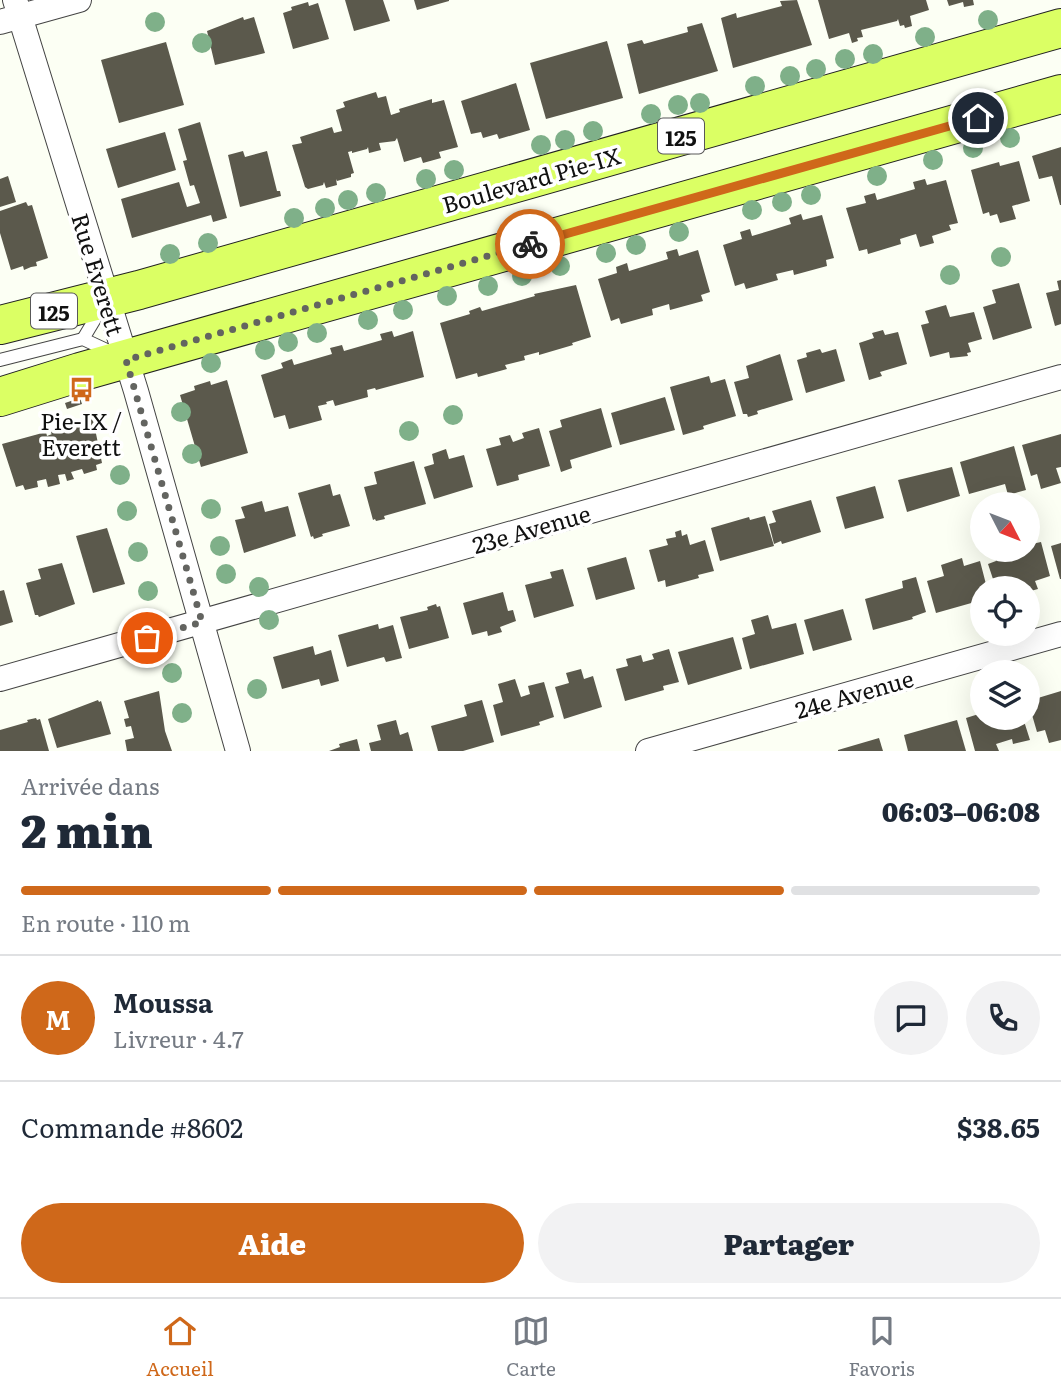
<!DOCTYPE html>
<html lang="fr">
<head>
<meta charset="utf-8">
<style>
  :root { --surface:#fff; --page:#f2f2f3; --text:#1f2937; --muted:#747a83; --line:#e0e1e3; --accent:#cf681a }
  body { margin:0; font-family:Literata,serif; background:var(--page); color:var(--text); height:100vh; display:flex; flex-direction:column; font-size:26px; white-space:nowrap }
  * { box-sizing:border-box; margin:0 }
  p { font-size:23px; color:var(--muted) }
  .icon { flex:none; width:38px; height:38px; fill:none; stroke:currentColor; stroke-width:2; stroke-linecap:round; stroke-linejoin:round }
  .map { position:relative; height:751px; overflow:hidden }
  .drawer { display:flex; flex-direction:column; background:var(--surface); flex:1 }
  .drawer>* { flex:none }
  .needle { width:46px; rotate:132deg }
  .tools { position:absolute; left:970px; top:492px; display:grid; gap:14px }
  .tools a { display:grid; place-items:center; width:70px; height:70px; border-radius:50%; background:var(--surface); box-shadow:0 7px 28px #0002; font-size:35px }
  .pin { position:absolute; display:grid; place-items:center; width:60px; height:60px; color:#fff; margin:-30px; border:4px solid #fff; border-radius:50%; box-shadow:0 2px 7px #0007 }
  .courier { position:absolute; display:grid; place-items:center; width:70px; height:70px; margin:-35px; border:5px solid #cf681a; border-radius:50%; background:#fff; color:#222; box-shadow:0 2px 9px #0007 }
  .headline em { font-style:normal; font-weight:800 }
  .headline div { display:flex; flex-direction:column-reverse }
  .headline { display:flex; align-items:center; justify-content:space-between; height:119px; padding:0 21px }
  h1 { font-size:46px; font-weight:800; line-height:52px }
  .bar { display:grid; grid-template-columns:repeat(4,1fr); gap:10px 7px; align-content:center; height:84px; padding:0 21px }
  .bar i { height:9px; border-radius:5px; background:var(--line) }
  .bar .current { background:var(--accent) }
  .bar p { grid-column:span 4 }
  .line { display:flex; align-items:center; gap:18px; padding:0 21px; border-top:2px solid var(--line) }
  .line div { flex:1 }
  .round { display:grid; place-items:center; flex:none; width:74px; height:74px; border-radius:37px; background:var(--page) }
  .primary-button { display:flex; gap:14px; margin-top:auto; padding:14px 21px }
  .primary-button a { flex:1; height:80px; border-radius:42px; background:var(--accent); color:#fff; font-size:28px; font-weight:800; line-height:80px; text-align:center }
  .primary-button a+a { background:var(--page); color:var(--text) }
  .tab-bar { display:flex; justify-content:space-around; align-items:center; height:98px; border-top:2px solid var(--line); background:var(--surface); font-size:19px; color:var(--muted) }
  .tab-bar a { display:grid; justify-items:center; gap:4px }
  .tab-bar .current { color:var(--accent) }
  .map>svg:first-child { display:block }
</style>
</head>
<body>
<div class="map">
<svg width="1061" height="751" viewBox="0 0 1061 751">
  <rect width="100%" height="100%" fill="#fcfff4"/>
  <g fill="#5b594c">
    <polygon points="345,0 383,0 390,21 354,31"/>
    <polygon points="414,0 449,0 449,1 417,10"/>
    <polygon points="797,0 812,45 733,68 721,18 736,13 737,18 782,6 780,1"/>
    <polygon points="818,0 926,0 929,10 910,16 912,26 905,28 904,25 900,26 898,19 897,21 861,30 863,37 857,38 858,41 852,43 849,33 829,39"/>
    <polygon points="947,0 973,0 974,5 964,7 963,2 949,6"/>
    <polygon points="308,2 309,6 318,3 329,39 293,49 283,13 292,10 291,7"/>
    <polygon points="243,17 244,20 254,17 265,53 215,65 207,31"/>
    <polygon points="702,23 718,71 639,94 627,44 642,40 644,44 688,32 687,27"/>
    <polygon points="607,41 623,98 546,119 530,63"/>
    <polygon points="166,42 184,105 119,123 101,60"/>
    <polygon points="516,83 530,130 499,139 497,134 483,138 481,132 471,134 461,101"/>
    <polygon points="376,92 378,98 386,96 391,115 400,112 399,109 432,99 432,103 444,100 458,147 439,152 441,158 423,163 421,157 404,162 397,138 395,141 379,143 381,150 369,153 368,147 367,149 352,153 352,151 348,152 354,173 351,174 351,177 337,181 336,179 337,185 326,188 324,182 323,185 308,189 305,187 292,145 302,143 300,137 332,127 334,133 342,131 336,110 345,107 343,102"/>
    <polygon points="200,122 227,218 213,222 211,215 132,238 121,199 179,182 187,207 200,203 194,185 190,186 183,161 187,160 178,129"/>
    <polygon points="165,132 176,170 118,188 106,149"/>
    <polygon points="1061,147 1061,205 1060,205 1052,176 1039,179 1032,156"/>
    <polygon points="243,151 245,157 267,151 277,191 280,191 281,196 240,207 228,155"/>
    <polygon points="1019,161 1030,201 1012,206 1016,219 1000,223 997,214 990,216 989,212 983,214 971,170 999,162 1000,166"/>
    <polygon points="8,176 16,202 0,207 0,179"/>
    <polygon points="925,179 927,185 946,180 958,223 949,225 951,230 932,236 934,243 920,247 916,234 900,239 901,244 868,254 867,249 859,251 846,208 866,203 864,196 875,193 877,200 915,189 913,182"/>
    <polygon points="26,202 28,206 32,205 48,258 36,262 37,266 31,267 24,270 23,266 11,270 0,233 0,211"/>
    <polygon points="801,214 803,220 822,215 834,258 826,260 827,266 794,275 793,270 776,274 778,280 746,289 744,283 735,286 723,245 742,239 740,232 750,229 752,236 772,230 791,224 789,218"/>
    <polygon points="677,249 679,256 698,250 710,292 701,295 703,301 670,310 669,304 652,309 653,315 621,324 619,318 611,321 598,279 617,273 616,267 627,263 629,271 668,259 666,252"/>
    <polygon points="1061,280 1061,324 1055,326 1046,293 1059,290 1057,281"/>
    <polygon points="1019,283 1032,328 993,340 983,307 996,303 992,290"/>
    <polygon points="576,285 591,337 572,343 573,345 539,355 539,352 524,356 525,360 505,365 507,369 478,377 477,373 456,379 440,323 470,314 469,311 480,307 482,311 535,296 534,294"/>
    <polygon points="946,305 950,317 974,312 982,339 968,343 971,352 967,353 968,356 950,358 949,352 930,357 921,325 929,323 925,311"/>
    <polygon points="883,330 885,335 898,332 907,364 880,372 882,376 869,380 859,343 874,338 872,333"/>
    <polygon points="392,331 394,337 413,331 424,377 376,390 375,388 367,390 368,397 335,406 333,400 326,402 327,404 318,406 322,420 289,429 285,415 274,418 261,375 283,368 281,363 292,359 294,365 332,354 330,348 342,345 344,351 382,340 380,334"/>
    <polygon points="820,349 822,353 836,349 845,381 806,393 797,360 807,357 806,353"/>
    <polygon points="780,354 793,400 757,411 758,414 748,417 747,414 743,414 734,382 749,378 746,366"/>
    <polygon points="709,376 711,383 725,379 736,416 703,426 704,429 683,435 670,387"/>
    <polygon points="227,380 248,453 201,467 180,395 195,390 194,386 210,381 211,385"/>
    <polygon points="665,397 675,430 620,445 611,413"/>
    <polygon points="80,398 82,404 67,409 65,403"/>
    <polygon points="601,408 612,447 570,460 572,468 561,472 549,431 562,427 560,420"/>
    <polygon points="93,419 102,463 96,465 97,470 84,474 82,469 71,472 74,479 67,481 65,474 58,475 60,484 48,487 46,479 37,481 38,487 25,490 23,485 16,487 2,444 46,432 47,436 52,434 49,432"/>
    <polygon points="539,428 550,466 518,475 519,480 497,486 486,449 501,445 499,438 510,435 513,442 524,438 522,433"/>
    <polygon points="1061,434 1061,467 1056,468 1061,483 1041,489 1037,474 1031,476 1022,445"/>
    <polygon points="1014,446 1026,490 1008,495 1005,484 969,494 960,462"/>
    <polygon points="446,449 449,459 464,455 473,487 434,499 424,467 434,464 432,454"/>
    <polygon points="414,461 426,504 384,516 385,519 376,521 375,519 373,520 364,487 377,484 374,472"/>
    <polygon points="952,467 960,496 907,512 898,480"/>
    <polygon points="330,484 333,496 340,494 350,526 322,534 323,536 314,539 313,536 311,537 298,493"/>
    <polygon points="875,486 884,518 845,529 836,497"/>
    <polygon points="811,500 821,532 782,544 781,541 774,544 769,524 776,522 772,511"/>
    <polygon points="262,501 265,512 288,506 296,536 244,553 235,520 245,518 241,507"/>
    <polygon points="765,516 774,546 720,561 711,528 749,517 750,520"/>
    <polygon points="107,528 125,584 93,593 76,536"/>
    <polygon points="681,530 682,536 687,534 690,545 705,540 714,571 698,575 699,578 666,587 665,580 658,582 649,550 668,545 666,539 676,537 675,532"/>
    <polygon points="1041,542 1050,576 1035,581 1038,589 1027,592 1027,588 996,588 988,564 996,561 993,550 1013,550 1015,556 1025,553 1027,545"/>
    <polygon points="1061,543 1061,579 1060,579 1051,546"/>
    <polygon points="626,557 635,589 596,600 587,568"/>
    <polygon points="962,558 964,566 980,561 987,588 982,588 982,600 936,613 927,581 944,576 941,565"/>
    <polygon points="62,563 75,604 39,617 38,615 35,615 26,583 41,579 38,569"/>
    <polygon points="563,569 574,606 534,618 525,585 552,578 550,572"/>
    <polygon points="916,577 926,612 912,617 913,619 873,630 865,599 903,588 902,581"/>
    <polygon points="4,590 13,622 0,626 0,591"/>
    <polygon points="503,592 508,611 513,610 516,621 500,627 502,632 488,636 487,631 472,635 463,603"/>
    <polygon points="436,604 437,607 440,606 449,638 409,649 400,617 428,610 427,607"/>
    <polygon points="843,609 852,640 813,651 804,620"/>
    <polygon points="768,615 772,629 796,623 804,654 750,669 742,638 755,634 751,620"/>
    <polygon points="378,624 379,629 393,625 402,658 386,662 384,657 347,667 338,635"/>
    <polygon points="733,637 742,669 688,685 678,652"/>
    <polygon points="313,646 315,655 331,650 339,681 321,686 319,679 282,689 273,657"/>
    <polygon points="669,649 679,682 663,686 664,690 625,701 616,669 628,666 626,659 641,655 643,662 654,659 652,654"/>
    <polygon points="581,669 584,679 593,676 602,707 564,719 555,687 569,683 566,673"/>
    <polygon points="515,679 521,697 530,694 528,686 544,682 554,717 539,722 540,725 501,736 493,705 503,702 498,684"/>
    <polygon points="159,691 165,731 172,751 127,751 125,740 134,738 131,726 126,727 124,719 129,718 124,701"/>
    <polygon points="1061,691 1061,740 1049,743 1045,730 1037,732 1028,701"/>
    <polygon points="98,700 99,702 101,701 111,734 57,748 48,719"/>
    <polygon points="482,700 494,742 463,751 438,751 431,726 467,716 464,705"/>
    <polygon points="982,713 982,718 1023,718 1030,740 1013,744 1012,739 996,744 999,751 975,751 966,718"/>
    <polygon points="36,718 37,720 40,719 49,751 0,751 0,730 28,722 27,720"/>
    <polygon points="396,720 400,735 408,732 413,751 371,751 369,743 381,740 377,725"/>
    <polygon points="957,720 966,751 908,751 904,735"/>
    <polygon points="879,738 883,751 838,751 838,750"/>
    <polygon points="357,739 360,751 329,751 340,747 339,744"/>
  </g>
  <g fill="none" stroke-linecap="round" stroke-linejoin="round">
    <defs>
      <g id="service">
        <polyline points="83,339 101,309"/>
        <polyline points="0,360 83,339 113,353"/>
      </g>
      <g id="minor">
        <polyline points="15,0 136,391 238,751"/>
        <polyline points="0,22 79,0"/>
        <polyline points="0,679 1061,377"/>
        <polyline points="648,751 1061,634"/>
      </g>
      <g id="primary">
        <polyline points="0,325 139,290 1061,28"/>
        <polyline points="0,397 80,372 1061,94"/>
      </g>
    </defs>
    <use href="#service" stroke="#444" stroke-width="14"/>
    <use href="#minor" stroke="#444" stroke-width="26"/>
    <use href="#primary" stroke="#222" stroke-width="40"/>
    <use href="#service" stroke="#fff" stroke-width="12"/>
    <use href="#minor" stroke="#fff" stroke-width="24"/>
    <use href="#primary" stroke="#dbff64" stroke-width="38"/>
  </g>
  <g fill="#7fb089">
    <circle cx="988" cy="20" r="10"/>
    <circle cx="155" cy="22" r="10"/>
    <circle cx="925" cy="37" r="10"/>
    <circle cx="202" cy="43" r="10"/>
    <circle cx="873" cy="54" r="10"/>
    <circle cx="845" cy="59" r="10"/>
    <circle cx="816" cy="69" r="10"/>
    <circle cx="790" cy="76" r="10"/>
    <circle cx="755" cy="86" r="10"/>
    <circle cx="700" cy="103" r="10"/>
    <circle cx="678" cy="105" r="10"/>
    <circle cx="651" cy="114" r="10"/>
    <circle cx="593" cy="131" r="10"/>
    <circle cx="1010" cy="138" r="10"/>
    <circle cx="565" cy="140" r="10"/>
    <circle cx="541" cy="145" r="10"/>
    <circle cx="973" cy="148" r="10"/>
    <circle cx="933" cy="160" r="10"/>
    <circle cx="454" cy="170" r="10"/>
    <circle cx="877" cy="176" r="10"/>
    <circle cx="426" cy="179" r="10"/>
    <circle cx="376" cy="193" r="10"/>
    <circle cx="811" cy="195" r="10"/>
    <circle cx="348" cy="200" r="10"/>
    <circle cx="782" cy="202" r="10"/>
    <circle cx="325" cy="208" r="10"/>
    <circle cx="752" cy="210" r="10"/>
    <circle cx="294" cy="218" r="10"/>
    <circle cx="679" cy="232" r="10"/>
    <circle cx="208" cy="243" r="10"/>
    <circle cx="636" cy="245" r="10"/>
    <circle cx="606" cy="253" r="10"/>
    <circle cx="170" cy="254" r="10"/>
    <circle cx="1001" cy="257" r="10"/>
    <circle cx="560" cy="266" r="10"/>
    <circle cx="950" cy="275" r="10"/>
    <circle cx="522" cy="276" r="10"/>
    <circle cx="488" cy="286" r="10"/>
    <circle cx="447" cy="296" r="10"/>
    <circle cx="403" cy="310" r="10"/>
    <circle cx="368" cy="320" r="10"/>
    <circle cx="317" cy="333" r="10"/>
    <circle cx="288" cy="342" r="10"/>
    <circle cx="265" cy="350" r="10"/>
    <circle cx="211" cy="363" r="10"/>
    <circle cx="181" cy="412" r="10"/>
    <circle cx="453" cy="415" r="10"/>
    <circle cx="409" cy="431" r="10"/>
    <circle cx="192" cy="454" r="10"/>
    <circle cx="120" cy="475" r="10"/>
    <circle cx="211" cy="509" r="10"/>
    <circle cx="127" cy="511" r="10"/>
    <circle cx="220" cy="546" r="10"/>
    <circle cx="138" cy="552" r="10"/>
    <circle cx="226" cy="574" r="10"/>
    <circle cx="259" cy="587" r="10"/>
    <circle cx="148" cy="591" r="10"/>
    <circle cx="269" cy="620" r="10"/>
    <circle cx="172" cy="673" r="10"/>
    <circle cx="257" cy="689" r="10"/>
    <circle cx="182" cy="713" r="10"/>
  </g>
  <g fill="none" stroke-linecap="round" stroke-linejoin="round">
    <polyline stroke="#636460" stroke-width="7" stroke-dasharray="0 12.6" points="147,638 202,622 126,360 530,244"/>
    <polyline stroke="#cf681a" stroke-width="9" points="530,244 978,118"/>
  </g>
  <defs>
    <symbol id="bus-bare" viewBox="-9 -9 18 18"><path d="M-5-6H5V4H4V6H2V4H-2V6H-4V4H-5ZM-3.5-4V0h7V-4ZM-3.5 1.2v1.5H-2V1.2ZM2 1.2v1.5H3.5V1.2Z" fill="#cf681a" stroke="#fff" stroke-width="2.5" paint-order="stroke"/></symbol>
  </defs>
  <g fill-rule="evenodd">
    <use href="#bus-bare" x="64" y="372" width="35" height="35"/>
  </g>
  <g text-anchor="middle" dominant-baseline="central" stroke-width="7" stroke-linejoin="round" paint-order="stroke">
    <g fill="#fff" stroke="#585858" stroke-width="2">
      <rect x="658" y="118.5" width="46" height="35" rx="5"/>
      <rect x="31" y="293.5" width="46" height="35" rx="5"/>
    </g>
    <g font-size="21" font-weight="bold" fill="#111">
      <text x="681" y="136">125</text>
      <text x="54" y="311">125</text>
    </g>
    <g font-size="23" fill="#111" stroke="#fff">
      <text transform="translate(531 179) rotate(-16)">Boulevard Pie-IX</text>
      <text transform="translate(99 274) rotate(73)">Rue Everett</text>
      <text transform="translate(531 528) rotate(-16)">23e Avenue</text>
      <text transform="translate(854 693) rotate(-16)">24e Avenue</text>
    </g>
    <g font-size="23" fill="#111" stroke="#fff">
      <text x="81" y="420">Pie-IX /<tspan x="81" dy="26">Everett</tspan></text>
    </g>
  </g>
</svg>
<div class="tools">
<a><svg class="needle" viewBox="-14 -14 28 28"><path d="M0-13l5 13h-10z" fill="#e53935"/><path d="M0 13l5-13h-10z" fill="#747a83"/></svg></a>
<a><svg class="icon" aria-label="locate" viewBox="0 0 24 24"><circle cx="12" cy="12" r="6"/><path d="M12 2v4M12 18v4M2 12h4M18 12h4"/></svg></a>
<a><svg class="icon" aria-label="layers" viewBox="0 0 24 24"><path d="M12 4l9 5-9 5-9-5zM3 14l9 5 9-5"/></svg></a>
</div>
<div class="pin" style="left:147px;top:638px;background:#ea580c"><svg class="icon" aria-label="bag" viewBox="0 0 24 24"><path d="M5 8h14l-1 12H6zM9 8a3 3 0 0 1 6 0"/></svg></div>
<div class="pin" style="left:978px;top:118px;background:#1f2937"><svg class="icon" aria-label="home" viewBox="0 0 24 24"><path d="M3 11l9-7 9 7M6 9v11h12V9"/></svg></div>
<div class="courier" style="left:530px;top:244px"><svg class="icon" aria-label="bike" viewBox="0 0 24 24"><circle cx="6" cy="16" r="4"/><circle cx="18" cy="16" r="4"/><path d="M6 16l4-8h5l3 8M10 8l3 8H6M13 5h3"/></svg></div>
</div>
<section class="drawer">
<div class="headline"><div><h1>2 min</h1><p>Arrivée dans</p></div><em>06:03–06:08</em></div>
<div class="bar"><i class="current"></i><i class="current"></i><i class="current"></i><i></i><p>En route · 110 m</p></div>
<div class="line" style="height:126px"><b class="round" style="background:var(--accent);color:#fff">M</b><div><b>Moussa</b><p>Livreur · 4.7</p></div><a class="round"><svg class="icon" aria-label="chat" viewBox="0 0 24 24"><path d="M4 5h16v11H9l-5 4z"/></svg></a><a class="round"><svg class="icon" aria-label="phone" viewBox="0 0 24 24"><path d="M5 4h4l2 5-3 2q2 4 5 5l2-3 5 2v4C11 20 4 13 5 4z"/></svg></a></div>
<div class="line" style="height:91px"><div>Commande #8602</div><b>$38.65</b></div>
<div class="primary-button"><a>Aide</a><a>Partager</a></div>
</section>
<nav class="tab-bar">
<a class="current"><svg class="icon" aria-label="home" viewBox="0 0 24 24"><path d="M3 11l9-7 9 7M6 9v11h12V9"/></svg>Accueil</a>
<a><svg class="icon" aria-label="map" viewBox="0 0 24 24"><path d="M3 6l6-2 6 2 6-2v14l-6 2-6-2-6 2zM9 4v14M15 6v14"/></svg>Carte</a>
<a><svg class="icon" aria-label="saved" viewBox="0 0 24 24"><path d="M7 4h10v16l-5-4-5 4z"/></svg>Favoris</a>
</nav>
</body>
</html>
